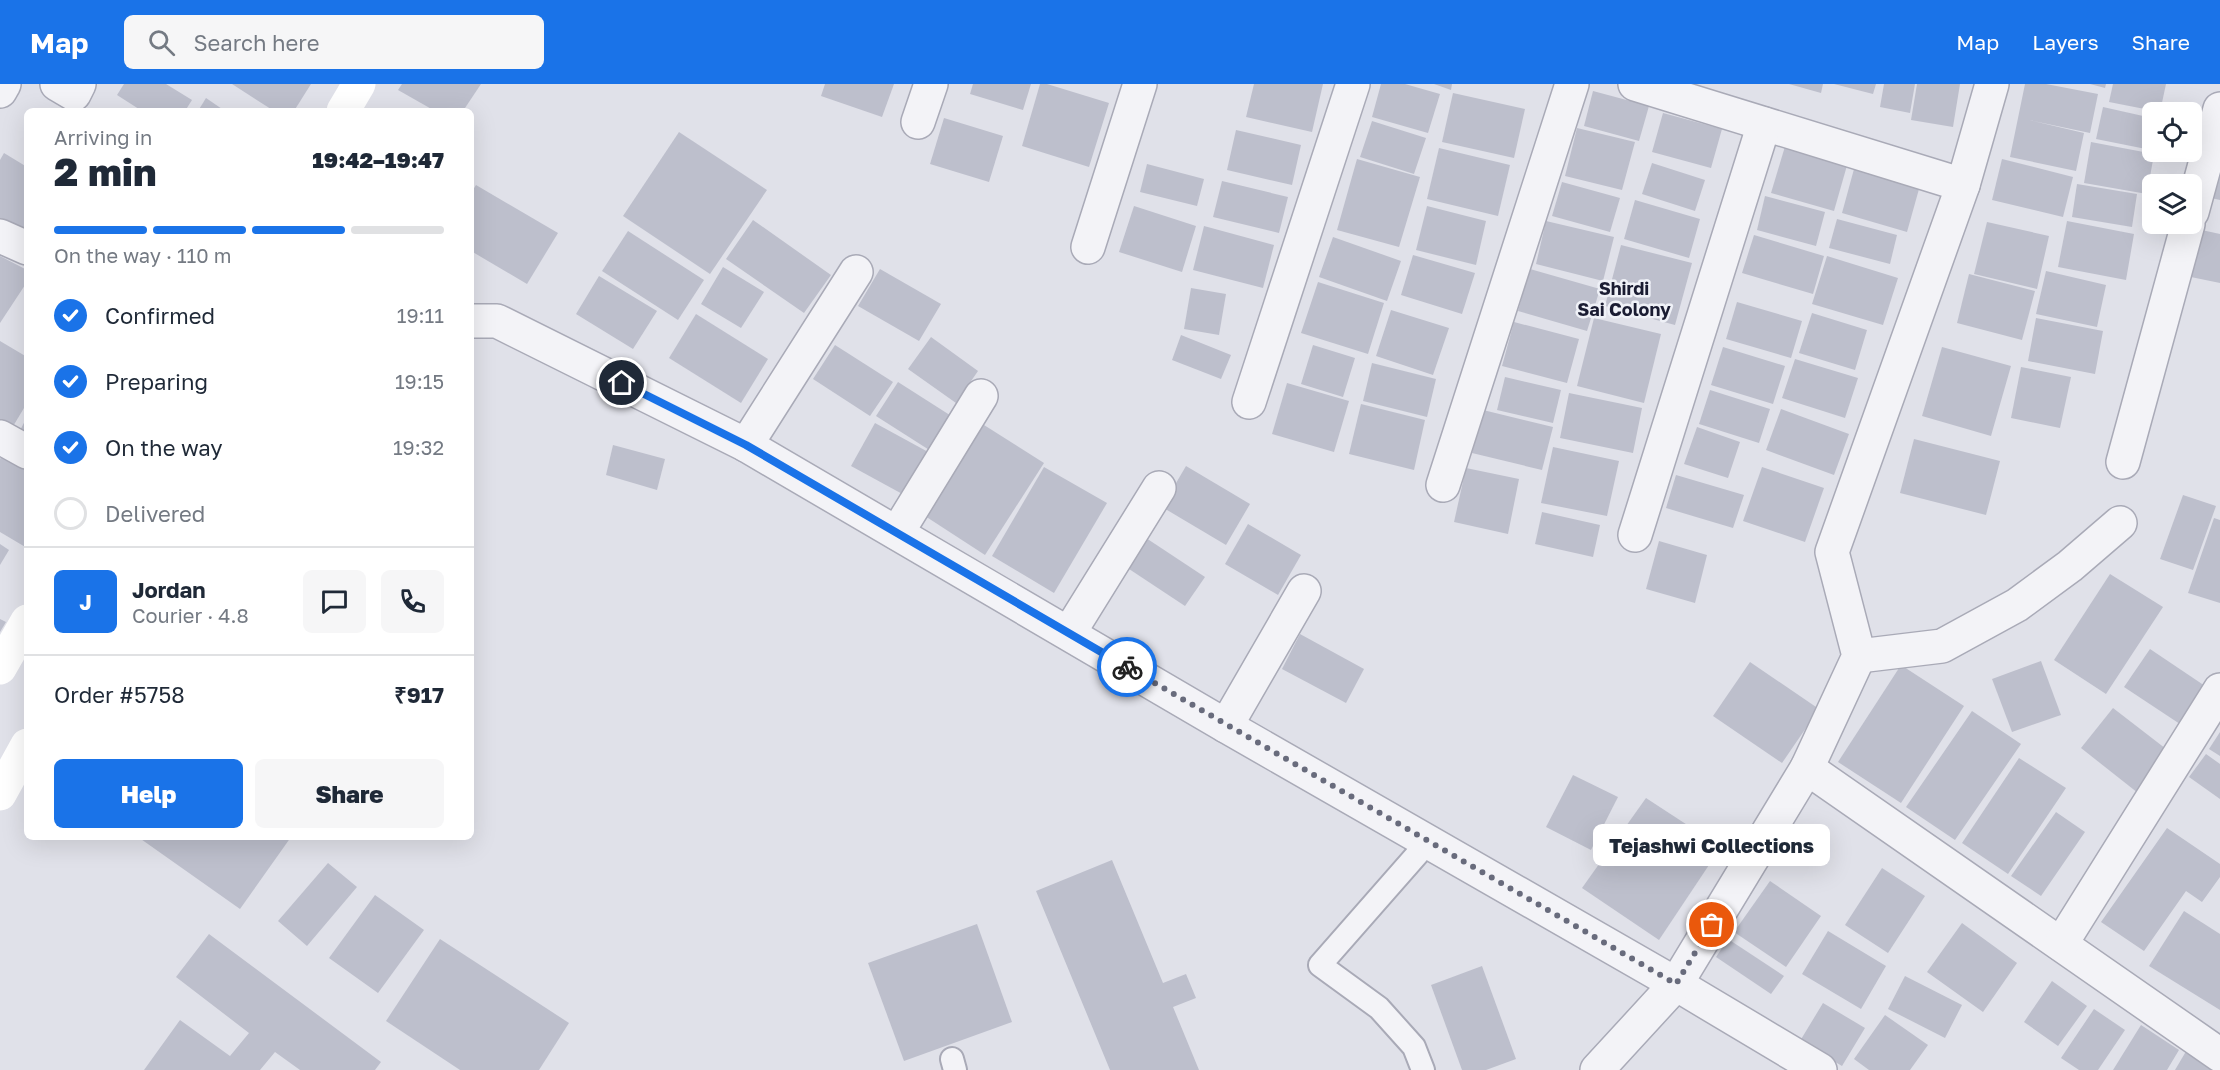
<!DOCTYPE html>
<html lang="en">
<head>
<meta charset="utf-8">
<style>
  :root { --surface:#fff; --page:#f6f6f7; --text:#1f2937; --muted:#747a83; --line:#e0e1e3; --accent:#1a73e8 }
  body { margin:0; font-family:"Golos Text",sans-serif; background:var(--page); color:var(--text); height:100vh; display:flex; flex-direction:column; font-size:22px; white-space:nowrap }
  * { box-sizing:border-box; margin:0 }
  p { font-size:20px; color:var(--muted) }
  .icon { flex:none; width:33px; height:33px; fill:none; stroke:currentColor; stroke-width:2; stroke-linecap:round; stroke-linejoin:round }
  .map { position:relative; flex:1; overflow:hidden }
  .details { position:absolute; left:24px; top:24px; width:450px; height:732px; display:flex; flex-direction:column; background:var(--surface); border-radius:9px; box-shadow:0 6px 24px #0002 }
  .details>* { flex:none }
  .tools { position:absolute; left:2142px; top:18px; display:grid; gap:12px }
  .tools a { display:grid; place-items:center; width:60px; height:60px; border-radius:9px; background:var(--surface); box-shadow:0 6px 24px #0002; font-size:30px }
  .pin { position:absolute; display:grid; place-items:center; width:51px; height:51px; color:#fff; margin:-26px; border:3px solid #fff; border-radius:50%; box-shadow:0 2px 6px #0007 }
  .courier { position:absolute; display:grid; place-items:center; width:60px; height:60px; margin:-30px; border:4px solid #1a73e8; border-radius:50%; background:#fff; color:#222; box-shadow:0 2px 8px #0007 }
  .bubble { position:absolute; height:42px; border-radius:9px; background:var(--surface); box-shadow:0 6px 24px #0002; font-size:20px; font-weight:800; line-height:42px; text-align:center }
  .overview em { font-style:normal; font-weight:800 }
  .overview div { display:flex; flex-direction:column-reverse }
  .overview { display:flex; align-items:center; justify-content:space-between; height:102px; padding:0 30px }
  h1 { font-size:39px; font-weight:800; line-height:45px }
  .bar { display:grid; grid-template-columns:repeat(4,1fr); gap:9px 6px; align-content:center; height:72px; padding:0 30px }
  .bar i { height:8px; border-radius:4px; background:var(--line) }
  .bar .active { background:var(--accent) }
  .bar p { grid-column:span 4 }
  .line { display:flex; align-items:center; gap:15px; padding:0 30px; border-top:2px solid var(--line) }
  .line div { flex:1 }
  .round { display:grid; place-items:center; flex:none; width:63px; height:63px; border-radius:9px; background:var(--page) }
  ol { padding:0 30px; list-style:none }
  li { display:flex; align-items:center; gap:18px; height:66px }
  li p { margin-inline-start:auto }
  li .icon { padding:6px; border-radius:50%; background:var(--accent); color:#fff; stroke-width:4 }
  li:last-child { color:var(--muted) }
  li i { width:33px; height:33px; border:3px solid var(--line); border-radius:50% }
  .primary-button { display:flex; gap:12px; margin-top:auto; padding:12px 30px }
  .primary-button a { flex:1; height:69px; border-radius:9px; background:var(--accent); color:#fff; font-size:24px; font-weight:800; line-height:69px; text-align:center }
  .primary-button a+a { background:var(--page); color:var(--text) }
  header { display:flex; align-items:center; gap:36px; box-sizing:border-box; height:84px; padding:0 30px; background:var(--accent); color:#fff }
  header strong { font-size:28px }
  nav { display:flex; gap:33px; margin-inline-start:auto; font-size:21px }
  .search { width:420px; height:54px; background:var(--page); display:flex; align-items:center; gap:15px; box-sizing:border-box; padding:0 21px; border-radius:9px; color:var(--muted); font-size:22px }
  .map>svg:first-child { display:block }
</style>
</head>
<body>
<header>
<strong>Map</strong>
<div class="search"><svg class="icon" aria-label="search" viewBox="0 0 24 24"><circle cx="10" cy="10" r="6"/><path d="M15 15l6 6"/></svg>Search here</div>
<nav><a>Map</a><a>Layers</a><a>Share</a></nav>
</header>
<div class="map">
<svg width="2220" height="986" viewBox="0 0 2220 986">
  <rect width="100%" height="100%" fill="#e0e1e9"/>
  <g fill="#bdbfcc">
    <polygon points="124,0 166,0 192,16 185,27 142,27 117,11"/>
    <polygon points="232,0 311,0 294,27 274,27"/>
    <polygon points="402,0 481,0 463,27 435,27 398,6"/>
    <polygon points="825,0 894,0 882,33 821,12"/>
    <polygon points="973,0 1031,0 1023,26 970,10"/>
    <polygon points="1040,0 1047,0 1109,19 1089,83 1022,62"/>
    <polygon points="1254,0 1323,0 1312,48 1246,33"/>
    <polygon points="1381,0 1405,0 1440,10 1428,49 1372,33"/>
    <polygon points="1434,0 1452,0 1451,6"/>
    <polygon points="1789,0 1823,0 1821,9"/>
    <polygon points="1834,0 1876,0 1873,10"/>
    <polygon points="1884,0 1915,0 1910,29 1880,23"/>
    <polygon points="1917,0 1960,0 1953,43 1911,36"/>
    <polygon points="2025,0 2046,0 2098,10 2090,49 2029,36 2084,49 2076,87 2010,73"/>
    <polygon points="2090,0 2106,0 2105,4"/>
    <polygon points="2113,0 2166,0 2160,28 2109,18"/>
    <polygon points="1593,7 1649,22 1639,57 1584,42"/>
    <polygon points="1453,9 1525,25 1514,74 1442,58"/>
    <polygon points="206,14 225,27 198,27"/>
    <polygon points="2103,23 2152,34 2146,65 2096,55"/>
    <polygon points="1663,29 1722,45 1711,84 1652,68"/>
    <polygon points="944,34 1003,52 989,98 930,80"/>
    <polygon points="1372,37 1426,54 1414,90 1360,73"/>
    <polygon points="1577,44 1635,58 1622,106 1565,92"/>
    <polygon points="1236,46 1301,61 1292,101 1227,86"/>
    <polygon points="679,48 767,106 710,190 623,132"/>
    <polygon points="2091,58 2154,70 2147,110 2084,99"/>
    <polygon points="1786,59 1848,78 1834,127 1771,109"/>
    <polygon points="1439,64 1510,81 1498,132 1427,115"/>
    <polygon points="4,69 27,83 27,160 0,144 0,76"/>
    <polygon points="1357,75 1420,93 1399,163 1337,146"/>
    <polygon points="2002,75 2073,93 2063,133 1992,116"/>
    <polygon points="1652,79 1705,96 1695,127 1642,110"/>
    <polygon points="1147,80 1204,95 1197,122 1140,108"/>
    <polygon points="2220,84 2220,116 2211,114"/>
    <polygon points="1854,85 1919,105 1907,148 1842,129"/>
    <polygon points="1222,97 1288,113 1279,149 1213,133"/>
    <polygon points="1562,98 1620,114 1610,148 1552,132"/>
    <polygon points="2077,100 2137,110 2132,143 2072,133"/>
    <polygon points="476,101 558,149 527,200 471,167 471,109"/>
    <polygon points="1765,112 1825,128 1816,162 1757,146"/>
    <polygon points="1635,116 1700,135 1689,174 1624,155"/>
    <polygon points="1134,122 1196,142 1182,188 1119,168"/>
    <polygon points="1427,122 1486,137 1476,181 1416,166"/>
    <polygon points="1837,135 1897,151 1890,180 1829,164"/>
    <polygon points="753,136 831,191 804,229 726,175"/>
    <polygon points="1546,137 1614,153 1603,197 1536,180"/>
    <polygon points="2067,137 2134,150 2126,196 2058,183"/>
    <polygon points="1987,138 2049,152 2037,205 1974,190"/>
    <polygon points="1204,142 1274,161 1263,204 1193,186"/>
    <polygon points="2197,145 2220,150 2220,199 2186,192"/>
    <polygon points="628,147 704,196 678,236 602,187"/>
    <polygon points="1754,151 1824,172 1813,210 1742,189"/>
    <polygon points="1333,153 1401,177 1387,217 1319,193"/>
    <polygon points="1621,161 1692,179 1675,241 1605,222"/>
    <polygon points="1413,171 1475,189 1462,230 1401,211"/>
    <polygon points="0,172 27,186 27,198 0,239"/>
    <polygon points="1827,172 1898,194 1883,241 1812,220"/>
    <polygon points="723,183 764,208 741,244 701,220"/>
    <polygon points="880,185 941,220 919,257 858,222"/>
    <polygon points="1530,185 1600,205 1587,247 1518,227"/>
    <polygon points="2046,187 2106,201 2097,243 2036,230"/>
    <polygon points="1969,190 2035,207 2022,256 1957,239"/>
    <polygon points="599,192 657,227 633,265 576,230"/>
    <polygon points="1318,198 1384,219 1368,270 1301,249"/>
    <polygon points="1191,204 1226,210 1219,251 1184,245"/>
    <polygon points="1737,218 1802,237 1791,274 1726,255"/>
    <polygon points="1391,226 1449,244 1433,291 1376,272"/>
    <polygon points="1812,229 1867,246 1855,286 1799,269"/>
    <polygon points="696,230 768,275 741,319 669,274"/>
    <polygon points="1594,234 1661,250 1644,319 1577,302"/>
    <polygon points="2036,234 2103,247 2095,290 2028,277"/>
    <polygon points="1514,238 1579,255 1567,299 1502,282"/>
    <polygon points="1181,251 1231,271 1221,295 1172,276"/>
    <polygon points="931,253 978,287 956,319 908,285"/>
    <polygon points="0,257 27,273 27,319 9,349 0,343"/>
    <polygon points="835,261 893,298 870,332 813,295"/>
    <polygon points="1313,261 1355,274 1343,313 1301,300"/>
    <polygon points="1723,263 1785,282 1773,320 1711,301"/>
    <polygon points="1942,263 2011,282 1991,352 1922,332"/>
    <polygon points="1795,275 1858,294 1845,334 1782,314"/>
    <polygon points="1372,279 1436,295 1427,333 1363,317"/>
    <polygon points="2021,283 2071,293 2060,344 2011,334"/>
    <polygon points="1505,293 1561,306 1553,339 1497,326"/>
    <polygon points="898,298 956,335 934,369 876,332"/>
    <polygon points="1287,299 1349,317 1334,368 1272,350"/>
    <polygon points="1710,306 1770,325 1759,359 1699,340"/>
    <polygon points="1569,309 1642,324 1633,369 1560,354"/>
    <polygon points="1361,320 1425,336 1414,386 1349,370"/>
    <polygon points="1781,325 1849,350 1834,391 1766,366"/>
    <polygon points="1483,326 1553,343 1542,386 1472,369"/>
    <polygon points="27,333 27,362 15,356"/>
    <polygon points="875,339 930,369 906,412 851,382"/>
    <polygon points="984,341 1044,379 985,471 925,432"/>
    <polygon points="1697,343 1740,358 1728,394 1684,380"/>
    <polygon points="1914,355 2000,377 1986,431 1900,409"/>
    <polygon points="613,361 665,375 657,406 606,391"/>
    <polygon points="1553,363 1619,377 1607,432 1541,419"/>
    <polygon points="4,368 27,381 27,464 0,448 0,375"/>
    <polygon points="1186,382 1250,420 1226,461 1162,423"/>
    <polygon points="1044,383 1107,419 1054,509 992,472"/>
    <polygon points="1762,383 1824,404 1805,458 1743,437"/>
    <polygon points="1466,384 1519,395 1508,450 1454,438"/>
    <polygon points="1676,391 1744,411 1733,444 1666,424"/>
    <polygon points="2183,411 2216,422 2193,486 2160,475"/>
    <polygon points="1542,428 1600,441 1593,473 1535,460"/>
    <polygon points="2214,434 2220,436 2220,519 2188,509"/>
    <polygon points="1248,440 1301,471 1278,511 1225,480"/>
    <polygon points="1143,452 1205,493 1185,522 1123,481"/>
    <polygon points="1659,457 1707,471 1695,519 1646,505"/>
    <polygon points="0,460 9,466 0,481"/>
    <polygon points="2110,490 2163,523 2106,610 2054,576"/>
    <polygon points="0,535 6,538 0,548"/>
    <polygon points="1300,550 1364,585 1346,619 1282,585"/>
    <polygon points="2150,565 2211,606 2186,644 2124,603"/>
    <polygon points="2041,577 2061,631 2012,648 1992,595"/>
    <polygon points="1750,578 1819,625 1782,679 1713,632"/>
    <polygon points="1901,581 1964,622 1901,719 1838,678"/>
    <polygon points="2113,624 2170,668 2138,709 2081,664"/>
    <polygon points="1972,627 2021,660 1955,756 1906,723"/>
    <polygon points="2220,648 2220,672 2209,665"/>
    <polygon points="2206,670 2220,680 2220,715 2189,693"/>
    <polygon points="2019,674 2066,704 2008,790 1962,759"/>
    <polygon points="1573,691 1618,713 1591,766 1546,743"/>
    <polygon points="1646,714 1721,763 1659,856 1582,804"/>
    <polygon points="2056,728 2085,748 2041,812 2011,792"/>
    <polygon points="2167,744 2220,780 2220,793 2202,818 2186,807 2144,867 2101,838"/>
    <polygon points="138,753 291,753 240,825"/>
    <polygon points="1112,776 1163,899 1186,890 1196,914 1173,923 1199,986 1110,986 1036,807"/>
    <polygon points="328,779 357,803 307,862 278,837"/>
    <polygon points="1882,784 1925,812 1888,869 1845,841"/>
    <polygon points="1770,797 1821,832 1786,883 1734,848"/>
    <polygon points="375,811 424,846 378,909 329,874"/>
    <polygon points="2184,827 2220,850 2220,926 2149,882"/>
    <polygon points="1962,839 2017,879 1983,928 1927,888"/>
    <polygon points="977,840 1012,938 904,977 868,879"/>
    <polygon points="1828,847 1886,882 1861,925 1802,890"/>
    <polygon points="209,850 381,978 375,986 300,986 275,968 260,986 144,986 180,936 230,972 249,949 176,893"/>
    <polygon points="440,855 569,939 539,986 460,986 386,937"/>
    <polygon points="1728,855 1784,892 1771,910 1716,873"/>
    <polygon points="1482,882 1516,975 1486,986 1462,986 1431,901"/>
    <polygon points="1905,892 1962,921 1945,954 1888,925"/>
    <polygon points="2052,897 2087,922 2058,962 2024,938"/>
    <polygon points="1823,919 1865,944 1842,982 1800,957"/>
    <polygon points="2094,925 2125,946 2098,986 2079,986 2061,974"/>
    <polygon points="1885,931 1928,961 1910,986 1869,986 1854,975"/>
    <polygon points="2141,941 2179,966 2167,986 2113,986"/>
    <polygon points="2188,964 2220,986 2175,986"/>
  </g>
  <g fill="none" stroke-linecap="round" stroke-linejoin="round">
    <defs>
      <g id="lane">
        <polyline points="952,975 955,986"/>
        <polyline points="1423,986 1414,963 1379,924 1320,881 1428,758"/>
      </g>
      <g id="street">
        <polyline points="57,0 74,10 79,0"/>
        <polyline points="1635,0 1963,101"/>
        <polyline points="0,7 4,0"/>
        <polyline points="918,38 931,0"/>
        <polyline points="2192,128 2220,25"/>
        <polyline points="0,152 27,164"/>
        <polyline points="1088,163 1140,0"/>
        <polyline points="471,237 497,237 746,361 1226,642 1676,900 1820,986"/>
        <polyline points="1249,318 1353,0"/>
        <polyline points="0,353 27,368"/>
        <polyline points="746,361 856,188"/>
        <polyline points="2123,378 2188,140"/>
        <polyline points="1443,401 1572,0"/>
        <polyline points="897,449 981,312"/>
        <polyline points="1635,451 1764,40"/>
        <polyline points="1069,549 1159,404"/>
        <polyline points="1859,572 1942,562 2017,521 2070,482 2120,439"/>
        <polyline points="1226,642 1304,507"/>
        <polyline points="1807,684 2220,971"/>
        <polyline points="2061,860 2220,606"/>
        <polyline points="1597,986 1676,900 1807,684 1859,572 1832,468 1963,101 1992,0"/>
      </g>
    </defs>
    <use href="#lane" stroke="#a9aab7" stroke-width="26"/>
    <use href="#street" stroke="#a9aab7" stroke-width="36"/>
    <use href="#lane" stroke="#f3f3f7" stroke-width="22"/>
    <use href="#street" stroke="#f3f3f7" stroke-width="33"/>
    <g stroke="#fff" stroke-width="33">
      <polyline points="343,27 359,0"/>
      <polyline points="0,584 27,537"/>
      <polyline points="0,710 27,661"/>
    </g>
  </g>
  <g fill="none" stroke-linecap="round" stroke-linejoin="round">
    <polyline stroke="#686b7c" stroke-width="6" stroke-dasharray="0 10.8" points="1127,583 1676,900 1712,841"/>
    <polyline stroke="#1a73e8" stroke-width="8" points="622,299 746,361 1127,583"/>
  </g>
  <g text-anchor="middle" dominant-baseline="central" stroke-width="5" stroke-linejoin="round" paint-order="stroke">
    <g font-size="18" font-weight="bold" fill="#1a1c32" stroke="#eff1f7">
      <text x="1624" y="204">Shirdi<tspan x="1624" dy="21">Sai Colony</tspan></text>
    </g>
  </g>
</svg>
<div class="tools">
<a><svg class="icon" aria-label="locate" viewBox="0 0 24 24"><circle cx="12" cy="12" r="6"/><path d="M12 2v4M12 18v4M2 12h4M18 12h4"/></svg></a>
<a><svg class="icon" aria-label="layers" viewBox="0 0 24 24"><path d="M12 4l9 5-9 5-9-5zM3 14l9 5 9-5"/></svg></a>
</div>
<div class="pin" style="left:1712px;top:841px;background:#ea580c"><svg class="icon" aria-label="bag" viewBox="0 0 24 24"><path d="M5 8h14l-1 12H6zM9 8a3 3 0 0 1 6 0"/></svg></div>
<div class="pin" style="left:622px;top:299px;background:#1f2937"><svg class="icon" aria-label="home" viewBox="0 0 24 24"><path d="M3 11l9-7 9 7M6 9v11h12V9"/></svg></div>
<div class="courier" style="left:1127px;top:583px"><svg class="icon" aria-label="bike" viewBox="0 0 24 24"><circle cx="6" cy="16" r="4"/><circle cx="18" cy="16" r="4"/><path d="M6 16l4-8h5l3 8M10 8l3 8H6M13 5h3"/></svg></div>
<div class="bubble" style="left:1593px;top:740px;width:237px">Tejashwi Collections</div>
<section class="details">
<div class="overview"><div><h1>2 min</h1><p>Arriving in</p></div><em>19:42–19:47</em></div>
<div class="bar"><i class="active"></i><i class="active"></i><i class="active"></i><i></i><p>On the way · 110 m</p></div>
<ol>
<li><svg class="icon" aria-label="check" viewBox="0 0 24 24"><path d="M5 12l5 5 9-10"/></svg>Confirmed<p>19:11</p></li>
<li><svg class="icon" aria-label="check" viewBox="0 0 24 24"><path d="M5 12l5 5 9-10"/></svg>Preparing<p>19:15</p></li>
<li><svg class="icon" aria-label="check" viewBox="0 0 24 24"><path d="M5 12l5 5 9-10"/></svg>On the way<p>19:32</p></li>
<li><i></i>Delivered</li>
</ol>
<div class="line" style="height:108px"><b class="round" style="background:var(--accent);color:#fff">J</b><div><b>Jordan</b><p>Courier · 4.8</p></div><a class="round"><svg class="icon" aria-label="chat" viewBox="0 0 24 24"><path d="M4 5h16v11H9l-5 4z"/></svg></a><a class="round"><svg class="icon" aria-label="phone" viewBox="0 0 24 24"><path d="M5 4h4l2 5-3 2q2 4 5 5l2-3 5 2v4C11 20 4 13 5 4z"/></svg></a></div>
<div class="line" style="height:78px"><div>Order #5758</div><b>₹917</b></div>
<div class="primary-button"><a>Help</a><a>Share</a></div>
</section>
</div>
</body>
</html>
